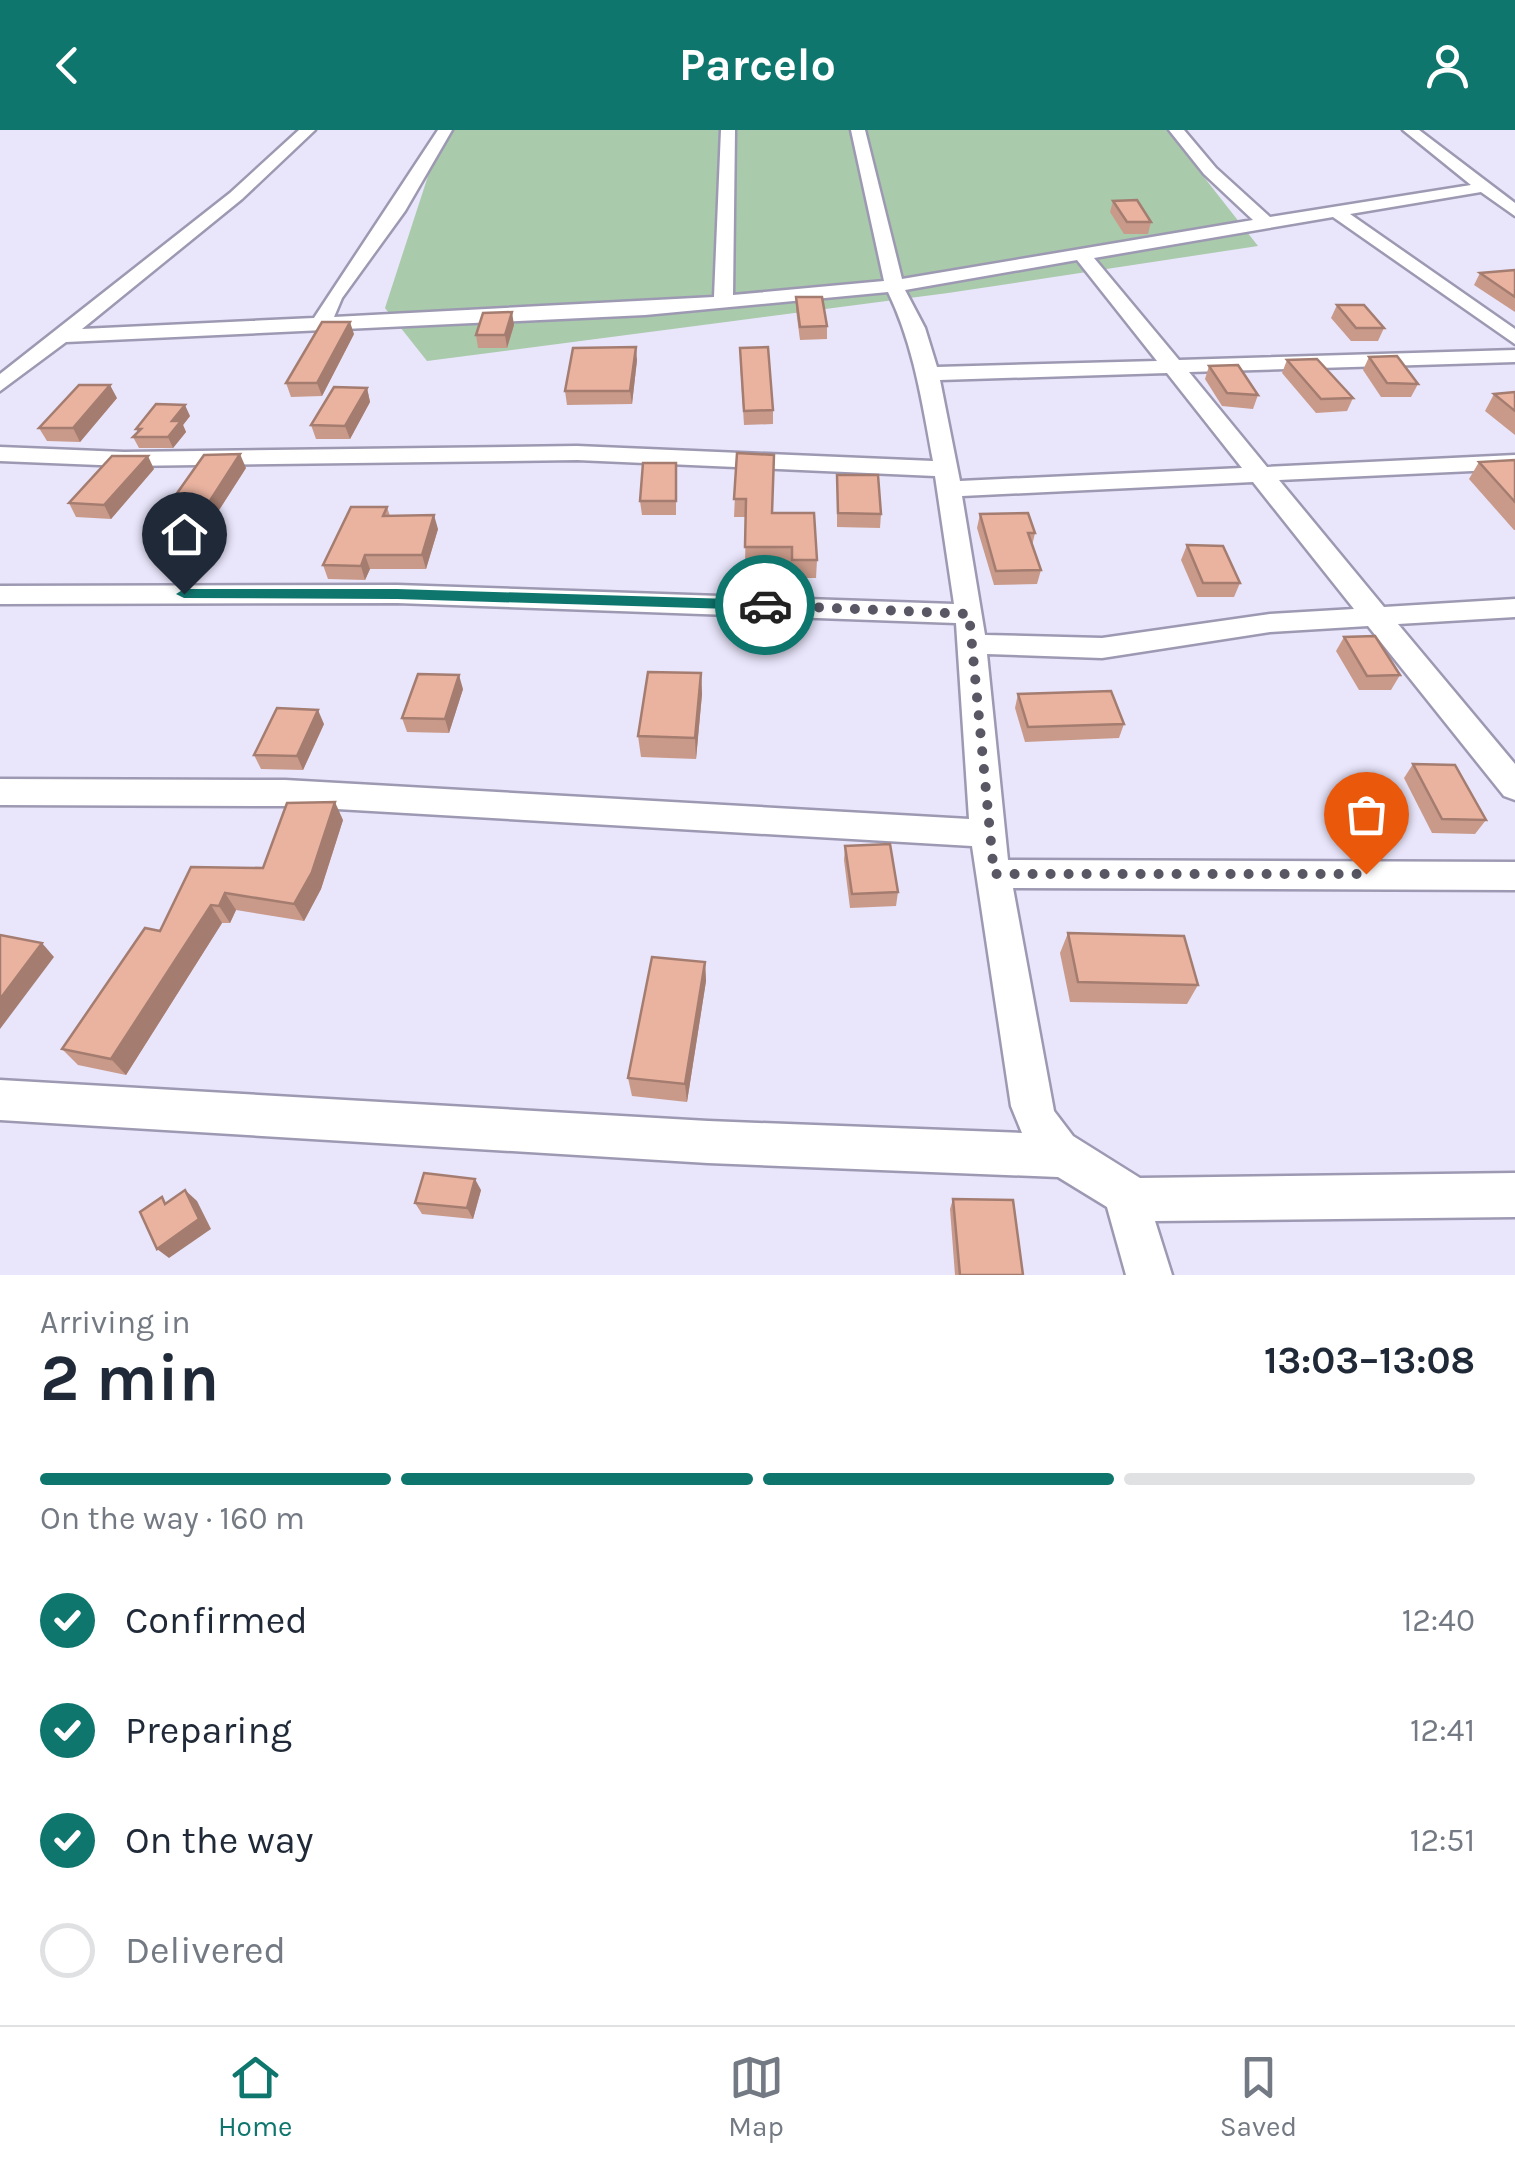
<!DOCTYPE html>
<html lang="en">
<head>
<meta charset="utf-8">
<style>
  :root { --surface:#fff; --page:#f6f6f7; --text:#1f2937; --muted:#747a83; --line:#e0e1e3; --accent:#0f766e }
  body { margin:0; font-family:Karla,sans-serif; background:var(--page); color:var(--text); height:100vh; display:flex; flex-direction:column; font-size:38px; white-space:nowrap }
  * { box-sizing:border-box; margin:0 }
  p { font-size:32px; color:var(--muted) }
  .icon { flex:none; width:55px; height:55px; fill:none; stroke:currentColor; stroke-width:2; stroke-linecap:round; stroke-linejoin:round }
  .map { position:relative; height:1145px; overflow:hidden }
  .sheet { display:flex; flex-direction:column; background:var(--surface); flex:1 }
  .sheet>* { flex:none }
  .pin { position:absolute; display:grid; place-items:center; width:85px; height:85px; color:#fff; margin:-102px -42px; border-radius:50% 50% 50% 0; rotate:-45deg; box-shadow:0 0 10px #0007 }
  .pin .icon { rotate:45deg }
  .courier { position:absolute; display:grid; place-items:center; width:100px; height:100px; margin:-50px; border:8px solid #0f766e; border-radius:50%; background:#fff; color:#222; box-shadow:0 2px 12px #0007 }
  .overview em { font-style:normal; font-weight:700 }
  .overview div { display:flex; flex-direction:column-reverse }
  .overview { display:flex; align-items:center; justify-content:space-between; height:170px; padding:0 40px }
  h1 { font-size:65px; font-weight:700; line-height:75px }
  .bar { display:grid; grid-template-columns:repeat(4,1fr); gap:15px 10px; align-content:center; height:120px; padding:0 40px }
  .bar i { height:12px; border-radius:8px; background:var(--line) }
  .bar .active { background:var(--accent) }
  .bar p { grid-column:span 4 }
  ol { padding:0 40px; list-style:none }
  li { display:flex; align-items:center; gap:30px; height:110px }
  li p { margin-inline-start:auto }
  li .icon { padding:10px; border-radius:50%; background:var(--accent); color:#fff; stroke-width:4 }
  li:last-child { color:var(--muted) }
  li i { width:55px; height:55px; border:5px solid var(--line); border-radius:50% }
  header { display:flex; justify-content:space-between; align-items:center; height:130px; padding:0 40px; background:var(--accent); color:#fff; font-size:45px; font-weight:700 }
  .menu { display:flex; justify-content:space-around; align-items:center; height:140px; border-top:2px solid var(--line); background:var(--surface); font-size:28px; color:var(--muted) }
  .menu a { display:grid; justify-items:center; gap:5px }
  .menu .active { color:var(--accent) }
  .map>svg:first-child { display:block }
</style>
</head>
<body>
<header><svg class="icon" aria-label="back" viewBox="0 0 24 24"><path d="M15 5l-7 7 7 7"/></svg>Parcelo<svg class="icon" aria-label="person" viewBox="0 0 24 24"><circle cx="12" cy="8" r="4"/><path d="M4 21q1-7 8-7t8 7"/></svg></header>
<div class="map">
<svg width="1515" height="1145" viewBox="0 0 1515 1145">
  <rect width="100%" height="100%" fill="#e9e5fb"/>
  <polygon fill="#a9caab" points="443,0 1167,0 1258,116 948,163 427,231 385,178"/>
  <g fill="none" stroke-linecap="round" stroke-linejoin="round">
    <defs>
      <path id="street" d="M299,0H315L242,69L82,199L314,188L438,0H452L405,81L342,168L334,187L714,167L721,0H735L733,165L884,151L851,0H865L902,149L1253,90L1204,44L1169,0H1184L1216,38L1270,87L1471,55L1403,0H1419L1515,73V86L1481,62L1350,84L1515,199V214L1333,87L1094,128L1179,230L1515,220V232L1189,242L1267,337L1515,325V339L1279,350L1384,477L1515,469V487L1398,494L1515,634V670L1504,666L1368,496L1270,502L1102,528L987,524L1008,730L1515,732V760L1013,758L1054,981L1073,1006L1140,1048L1515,1043V1087L1155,1091L1172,1145H1126L1107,1077L1058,1047L708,1033L0,990V950L708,991L1022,1003L1011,976L972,716L285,676L0,675V649L285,650L969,689L956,493L397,473L0,474V456L397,455L954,474L935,346L577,330L124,336L0,331V317L124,322L577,316L933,331C922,272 914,216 888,162L645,185L66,212L0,261V244L230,63ZM1077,130L1157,231L937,237L925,198L905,160ZM1167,243L1242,338L960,351L940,250ZM1253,352L1354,479L1270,484L1102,508L985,505L962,366Z"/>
    </defs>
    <use href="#street" stroke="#9d99b2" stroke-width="5"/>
    <use href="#street" fill="#fff" fill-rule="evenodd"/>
  </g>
  <g fill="#c99a8a">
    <polygon points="1113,71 1151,92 1148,104 1124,104 1110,82"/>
    <polygon points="1515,140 1515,182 1474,155 1480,143"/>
    <polygon points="796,168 827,196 827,209 800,210 796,180"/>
    <polygon points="1337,175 1384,198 1378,211 1351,211 1331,188"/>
    <polygon points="514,195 507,218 478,218 476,205"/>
    <polygon points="354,204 322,266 291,267 286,253"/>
    <polygon points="1369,227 1418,254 1411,267 1381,267 1363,240"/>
    <polygon points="637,230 632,274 567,275 565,261"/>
    <polygon points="1287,230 1353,268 1347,281 1316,283 1282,243"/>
    <polygon points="740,231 773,280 773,294 744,295"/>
    <polygon points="1209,236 1258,265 1253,279 1222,276 1205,249"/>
    <polygon points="367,258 370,272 350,309 316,309 311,295"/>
    <polygon points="1515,262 1515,305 1485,281 1494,264"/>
    <polygon points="117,268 80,312 47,311 39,298"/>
    <polygon points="190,286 183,295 186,302 173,318 139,318 133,307 138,302 136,299"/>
    <polygon points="737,323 772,383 817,430 816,448 792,448 792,436 745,435 746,387 734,387"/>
    <polygon points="1515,330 1515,400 1514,400 1469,349 1479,332"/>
    <polygon points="676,333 676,385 642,385 640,371"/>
    <polygon points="246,338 212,391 175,390 168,376"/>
    <polygon points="154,339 111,389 76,387 69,373"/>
    <polygon points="837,345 881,384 880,398 837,397"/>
    <polygon points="387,377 390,386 438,399 426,439 370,439 365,450 328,449 323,435"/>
    <polygon points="980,384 1035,403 1032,416 1041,440 1037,454 994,455 977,398"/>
    <polygon points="1187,415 1240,453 1234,467 1197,467 1181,430"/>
    <polygon points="1344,507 1400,545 1391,560 1359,560 1336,521"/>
    <polygon points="701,543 702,564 696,629 641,627 638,606"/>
    <polygon points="463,559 449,603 407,602 402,588"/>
    <polygon points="1018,564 1124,594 1119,608 1025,612 1015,578"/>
    <polygon points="324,594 303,640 261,639 254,625"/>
    <polygon points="1413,634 1486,690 1475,704 1432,703 1404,648"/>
    <polygon points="343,690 321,759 304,791 236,780 230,793 222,793 126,945 78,935 62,919 160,801"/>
    <polygon points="845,716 898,762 896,776 850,778 844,730"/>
    <polygon points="1068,803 1198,855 1187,874 1070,872 1060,823"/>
    <polygon points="705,832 706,851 687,972 632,966 628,948"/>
    <polygon points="481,1060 473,1089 422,1084 415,1073"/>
    <polygon points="953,1069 1023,1145 955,1145 950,1079"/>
  </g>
  <g fill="#a47d70">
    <polygon points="512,182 514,195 507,218 505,205"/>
    <polygon points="350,192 354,204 322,266 317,253"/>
    <polygon points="636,217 637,230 632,274 630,261"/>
    <polygon points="110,255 117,268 80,312 73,298"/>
    <polygon points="367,258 370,272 350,309 345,296"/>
    <polygon points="185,275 190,286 183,295 186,302 173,318 168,307 172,291"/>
    <polygon points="240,324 246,338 212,391 206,377"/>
    <polygon points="148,326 154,339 111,389 104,375"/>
    <polygon points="434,385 438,399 426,439 422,425"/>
    <polygon points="365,425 370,439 365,450 361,436"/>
    <polygon points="701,543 702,564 696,629 695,608"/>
    <polygon points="459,545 463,559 449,603 445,589"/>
    <polygon points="318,580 324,594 303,640 297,626"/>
    <polygon points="335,672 343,690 321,759 304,791 294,774"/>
    <polygon points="225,763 236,780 230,793 219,776"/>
    <polygon points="211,775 222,793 126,945 111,929"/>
    <polygon points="42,813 54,827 0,899 0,869"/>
    <polygon points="705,832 706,851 687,972 685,954"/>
    <polygon points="475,1049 481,1060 473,1089 467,1078"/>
    <polygon points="185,1060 197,1071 211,1099 169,1128 157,1119"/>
  </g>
  <g fill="#eab3a0" stroke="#a47d70" stroke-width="2.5">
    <polygon points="1137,70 1151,92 1127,92 1113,71"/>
    <polygon points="1515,140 1515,167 1480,143"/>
    <polygon points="796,167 822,167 827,196 800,197"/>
    <polygon points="1337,175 1364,175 1384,198 1356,198"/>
    <polygon points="512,182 505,205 476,205 483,183"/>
    <polygon points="322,192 350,192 317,253 286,253"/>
    <polygon points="636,217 630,261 565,261 573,218"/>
    <polygon points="768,217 773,280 744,281 740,218"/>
    <polygon points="1397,226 1418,254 1387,253 1369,227"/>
    <polygon points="1317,229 1353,268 1321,269 1287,230"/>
    <polygon points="1238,235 1258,265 1227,263 1209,236"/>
    <polygon points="79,255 110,255 73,298 39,298"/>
    <polygon points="334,257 367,258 345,296 311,295"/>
    <polygon points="1515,262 1515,281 1494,264"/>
    <polygon points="156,274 185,275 172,291 181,291 168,307 133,307 141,299 136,299"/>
    <polygon points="737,323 774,325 772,383 814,383 817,430 792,430 792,417 745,417 746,369 734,369"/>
    <polygon points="240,324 206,377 168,376 204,325"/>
    <polygon points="112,326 148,326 104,375 69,373"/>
    <polygon points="1515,330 1515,372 1479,332"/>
    <polygon points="643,333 676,333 676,371 640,371"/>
    <polygon points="837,345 878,345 881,384 838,383"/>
    <polygon points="351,377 387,377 383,386 434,385 422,425 365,425 361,436 323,435"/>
    <polygon points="1028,383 1035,403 1028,403 1041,440 996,441 980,384"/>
    <polygon points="1187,415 1223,416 1240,453 1203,453"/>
    <polygon points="1375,506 1400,545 1367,546 1344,507"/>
    <polygon points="648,542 701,543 695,608 638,606"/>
    <polygon points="418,544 459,545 445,589 402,588"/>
    <polygon points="1111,561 1124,594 1028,597 1018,564"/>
    <polygon points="277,578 318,580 297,626 254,625"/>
    <polygon points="1413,634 1455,635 1486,690 1442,689"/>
    <polygon points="335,672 312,742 294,774 225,763 219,776 211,775 111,929 62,919 145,798 160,801 191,737 263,738 287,673"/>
    <polygon points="890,714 898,762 852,764 845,716"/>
    <polygon points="1068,803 1184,806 1198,855 1078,852"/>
    <polygon points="0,805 42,813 0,869"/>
    <polygon points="652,827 705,832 685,954 628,948"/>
    <polygon points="424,1043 475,1049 467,1078 415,1073"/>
    <polygon points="185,1060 199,1089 157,1119 140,1082 162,1067 165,1074"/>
    <polygon points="953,1069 1013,1070 1023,1145 960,1145"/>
  </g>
  <polygon fill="#0f766e" points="397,459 765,470 772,475 765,480 397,469 184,468 176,464 184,459"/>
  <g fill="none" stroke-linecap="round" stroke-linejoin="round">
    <polyline stroke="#595764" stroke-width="10" stroke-dasharray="0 18" points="765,475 969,484 994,744 1366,744"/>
  </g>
</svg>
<div class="pin" style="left:1366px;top:744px;background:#ea580c"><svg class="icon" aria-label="bag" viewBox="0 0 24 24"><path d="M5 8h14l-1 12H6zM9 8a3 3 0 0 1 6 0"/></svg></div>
<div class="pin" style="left:184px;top:464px;background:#1f2937"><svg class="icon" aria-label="home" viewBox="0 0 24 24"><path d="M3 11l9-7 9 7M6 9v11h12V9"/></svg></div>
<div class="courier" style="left:765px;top:475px"><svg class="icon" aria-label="car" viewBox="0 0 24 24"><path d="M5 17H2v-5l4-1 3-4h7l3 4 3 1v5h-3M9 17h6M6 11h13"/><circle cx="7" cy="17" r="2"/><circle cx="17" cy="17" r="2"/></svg></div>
</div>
<section class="sheet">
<div class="overview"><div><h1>2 min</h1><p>Arriving in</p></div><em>13:03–13:08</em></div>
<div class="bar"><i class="active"></i><i class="active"></i><i class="active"></i><i></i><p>On the way · 160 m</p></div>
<ol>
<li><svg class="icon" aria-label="check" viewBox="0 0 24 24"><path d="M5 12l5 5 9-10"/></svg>Confirmed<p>12:40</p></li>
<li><svg class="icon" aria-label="check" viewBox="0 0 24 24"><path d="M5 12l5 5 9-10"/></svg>Preparing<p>12:41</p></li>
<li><svg class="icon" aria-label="check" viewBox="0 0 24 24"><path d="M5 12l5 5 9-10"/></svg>On the way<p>12:51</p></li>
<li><i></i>Delivered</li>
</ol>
</section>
<nav class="menu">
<a class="active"><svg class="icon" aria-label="home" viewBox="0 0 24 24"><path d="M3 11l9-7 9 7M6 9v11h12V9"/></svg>Home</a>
<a><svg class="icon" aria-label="map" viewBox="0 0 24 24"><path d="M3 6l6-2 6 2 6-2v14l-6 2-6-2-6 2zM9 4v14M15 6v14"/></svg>Map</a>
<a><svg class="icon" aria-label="saved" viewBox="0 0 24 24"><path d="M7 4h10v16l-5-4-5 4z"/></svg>Saved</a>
</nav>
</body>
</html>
